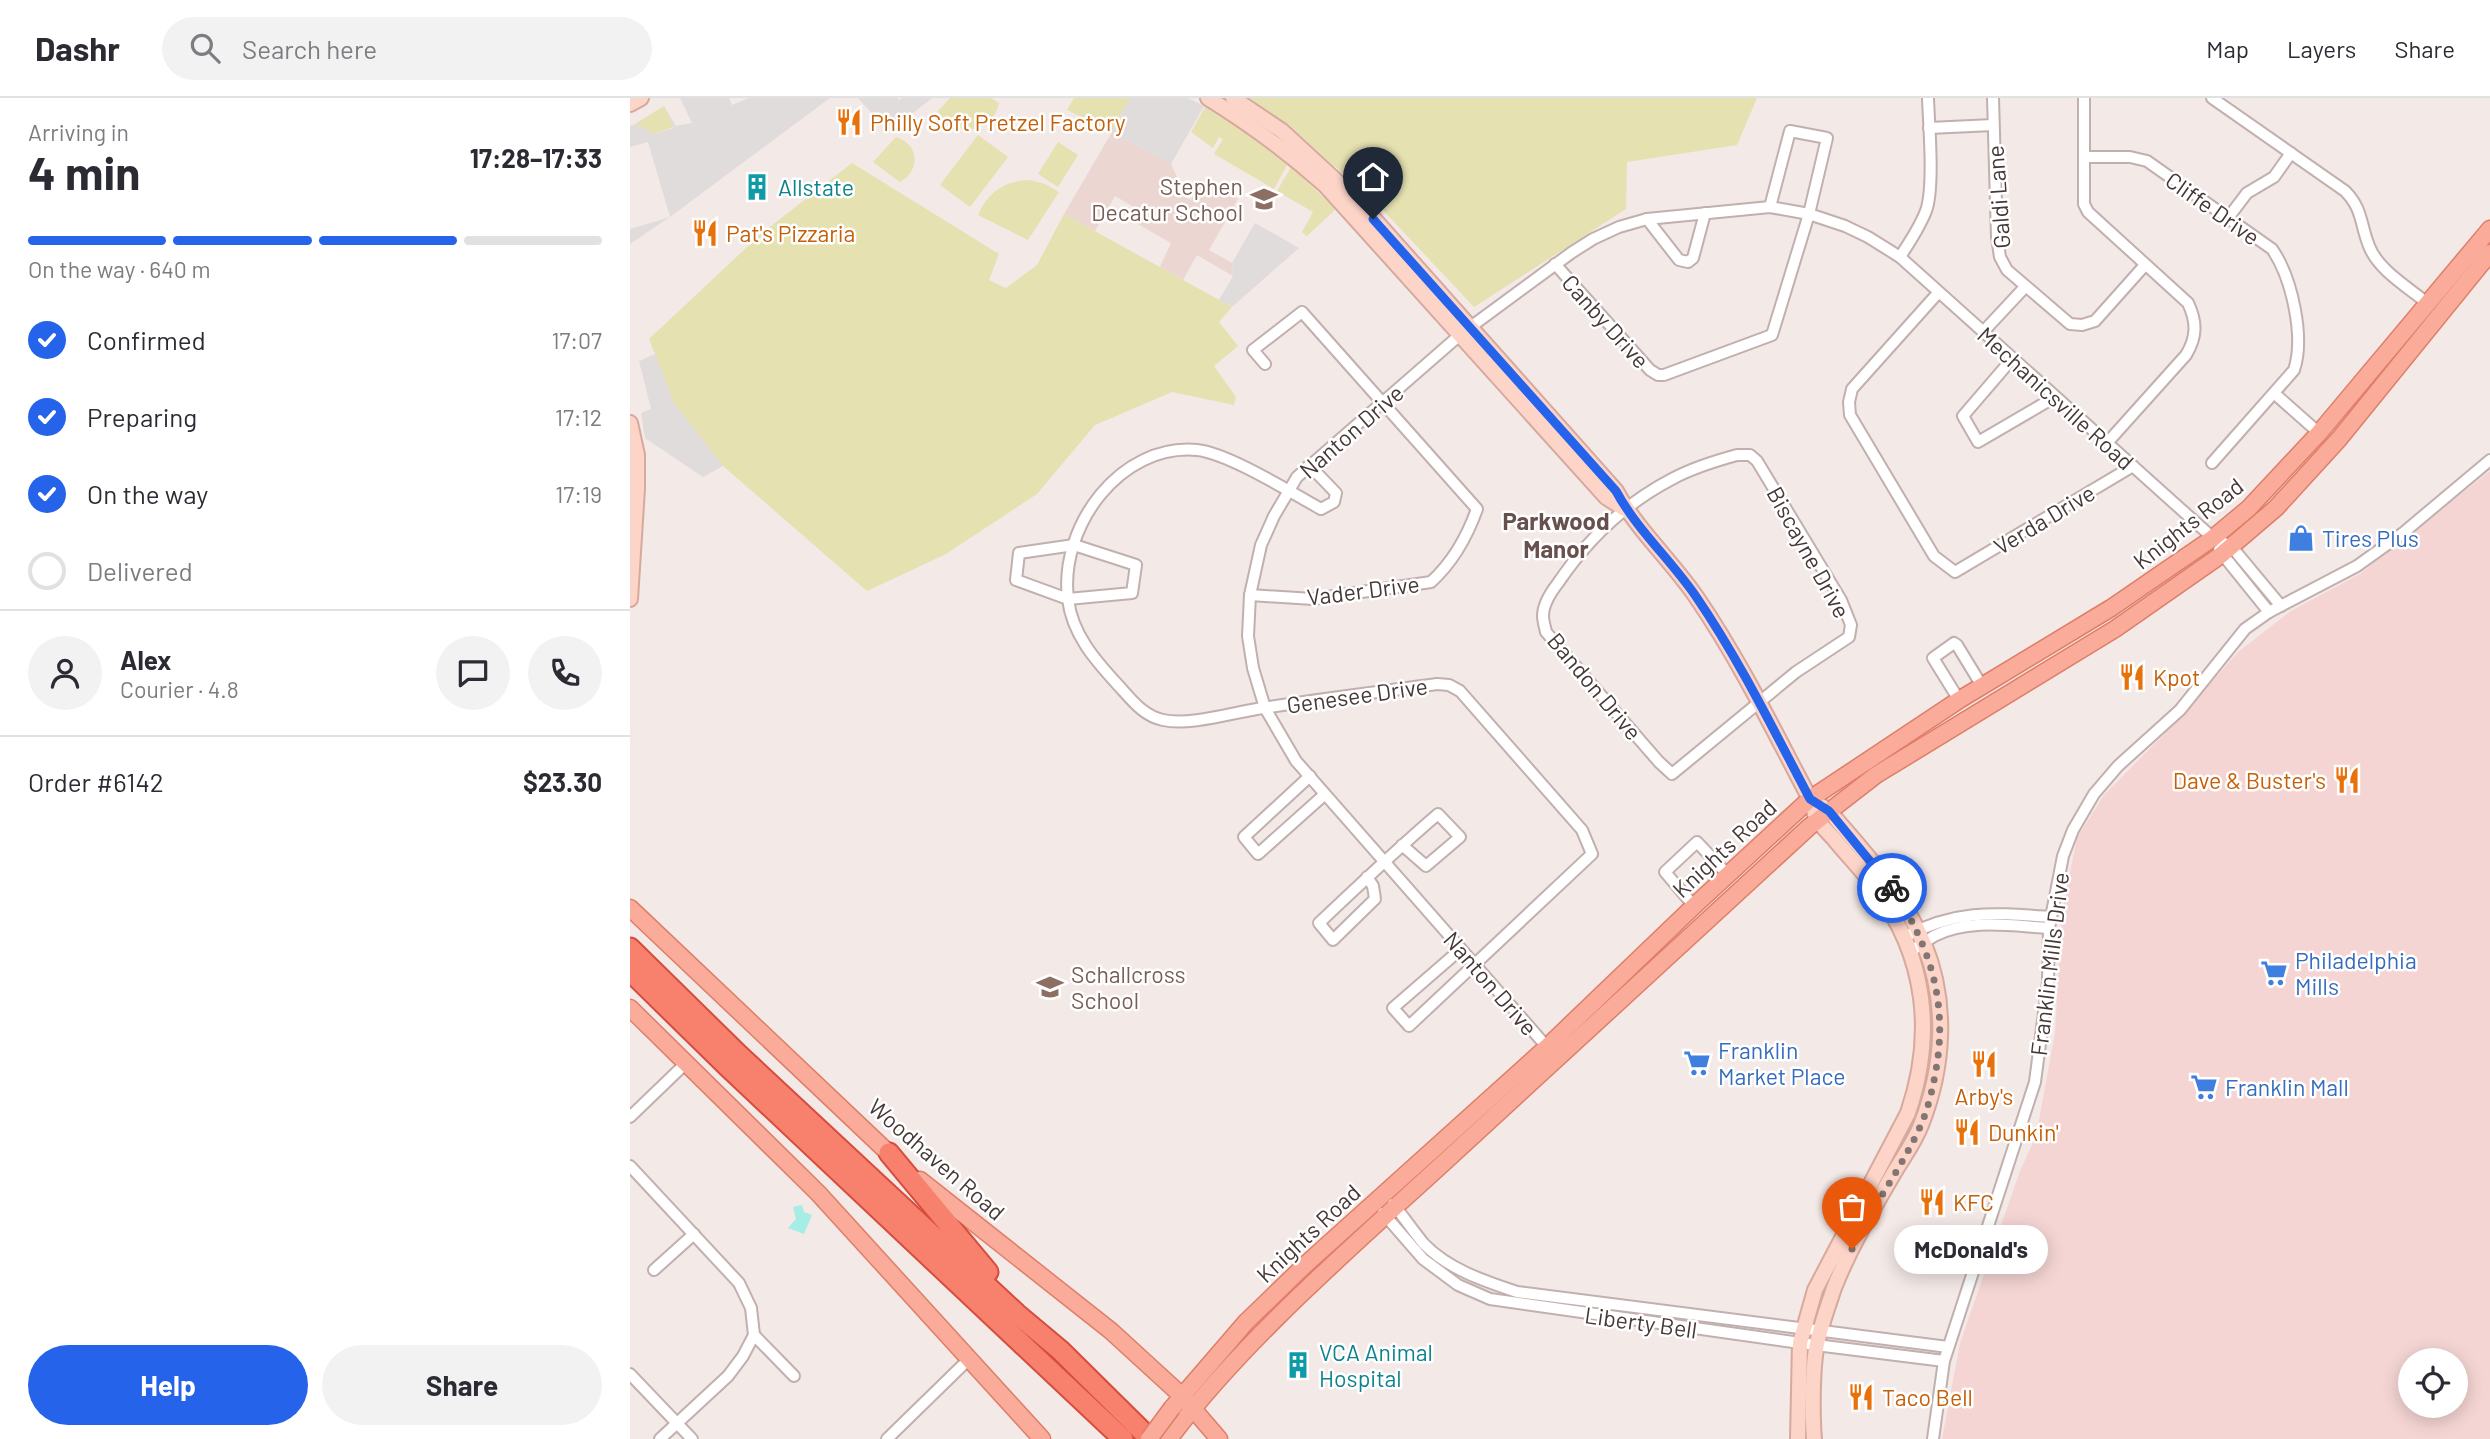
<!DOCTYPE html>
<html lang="en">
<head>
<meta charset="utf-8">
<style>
  :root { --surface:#fff; --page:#f2f2f3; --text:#2b2b33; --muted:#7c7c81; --line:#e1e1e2; --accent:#2563eb }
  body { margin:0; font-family:Barlow,sans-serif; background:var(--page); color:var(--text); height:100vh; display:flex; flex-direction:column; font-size:26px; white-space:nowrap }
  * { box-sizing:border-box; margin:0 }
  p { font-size:23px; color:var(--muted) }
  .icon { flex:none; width:38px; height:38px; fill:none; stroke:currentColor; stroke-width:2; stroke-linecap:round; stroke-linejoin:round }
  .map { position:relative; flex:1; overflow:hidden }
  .side { display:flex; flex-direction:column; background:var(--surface); width:630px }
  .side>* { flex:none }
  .buttons { position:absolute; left:1768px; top:1250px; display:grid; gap:14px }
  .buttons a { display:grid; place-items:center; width:70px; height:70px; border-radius:50%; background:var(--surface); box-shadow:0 4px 18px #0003; font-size:35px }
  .pin { position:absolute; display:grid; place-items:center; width:60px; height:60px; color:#fff; margin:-72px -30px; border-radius:50% 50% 50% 0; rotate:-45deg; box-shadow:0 0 7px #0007 }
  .pin .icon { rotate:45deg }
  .courier { position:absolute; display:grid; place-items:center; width:70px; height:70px; margin:-35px; border:5px solid #2563eb; border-radius:50%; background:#fff; color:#222; box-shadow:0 2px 9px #0007 }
  .bubble { position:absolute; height:49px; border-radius:24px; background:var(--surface); box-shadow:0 4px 18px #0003; font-size:23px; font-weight:700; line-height:49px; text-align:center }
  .head em { font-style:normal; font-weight:700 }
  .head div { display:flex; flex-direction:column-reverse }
  .head { display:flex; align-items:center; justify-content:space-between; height:119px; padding:0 28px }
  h1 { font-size:46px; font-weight:700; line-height:52px }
  .bar { display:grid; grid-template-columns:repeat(4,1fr); gap:10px 7px; align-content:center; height:84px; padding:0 28px }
  .bar i { height:9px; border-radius:5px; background:var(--line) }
  .bar .on { background:var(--accent) }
  .bar p { grid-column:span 4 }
  .line { display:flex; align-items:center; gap:18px; padding:0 28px; border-top:2px solid var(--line) }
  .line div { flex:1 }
  .round { display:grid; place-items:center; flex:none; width:74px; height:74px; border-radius:37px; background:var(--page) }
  ol { padding:0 28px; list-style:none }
  li { display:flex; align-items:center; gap:21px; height:77px }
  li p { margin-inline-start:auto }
  li .icon { padding:7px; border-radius:50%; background:var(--accent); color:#fff; stroke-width:4 }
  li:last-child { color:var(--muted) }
  li i { width:38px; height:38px; border:4px solid var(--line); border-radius:50% }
  .action { display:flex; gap:14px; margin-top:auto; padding:14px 28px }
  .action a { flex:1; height:80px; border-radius:42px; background:var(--accent); color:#fff; font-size:28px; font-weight:700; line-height:80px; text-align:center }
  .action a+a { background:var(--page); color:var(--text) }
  header { display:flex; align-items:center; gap:42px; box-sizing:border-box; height:98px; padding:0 35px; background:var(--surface); border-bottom:2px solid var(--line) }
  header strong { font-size:33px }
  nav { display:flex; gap:38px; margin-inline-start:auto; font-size:24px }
  .search { width:490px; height:63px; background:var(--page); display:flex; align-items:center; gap:18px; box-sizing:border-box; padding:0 24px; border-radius:38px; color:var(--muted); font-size:26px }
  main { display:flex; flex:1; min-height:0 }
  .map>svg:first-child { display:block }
</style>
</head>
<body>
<header>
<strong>Dashr</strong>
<div class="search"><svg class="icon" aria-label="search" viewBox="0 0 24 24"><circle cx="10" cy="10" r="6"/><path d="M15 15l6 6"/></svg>Search here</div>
<nav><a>Map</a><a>Layers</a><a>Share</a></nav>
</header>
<main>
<section class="side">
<div class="head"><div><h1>4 min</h1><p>Arriving in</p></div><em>17:28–17:33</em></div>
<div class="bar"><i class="on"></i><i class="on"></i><i class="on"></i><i></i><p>On the way · 640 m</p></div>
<ol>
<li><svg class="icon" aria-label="check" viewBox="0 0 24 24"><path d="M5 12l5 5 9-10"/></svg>Confirmed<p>17:07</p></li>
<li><svg class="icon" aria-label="check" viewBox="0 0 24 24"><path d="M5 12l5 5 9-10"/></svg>Preparing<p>17:12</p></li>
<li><svg class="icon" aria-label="check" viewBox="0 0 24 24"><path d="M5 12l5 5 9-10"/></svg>On the way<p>17:19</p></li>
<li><i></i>Delivered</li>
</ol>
<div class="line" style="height:126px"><a class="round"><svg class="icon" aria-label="person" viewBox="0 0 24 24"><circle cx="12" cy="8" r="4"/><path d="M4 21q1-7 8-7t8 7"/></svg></a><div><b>Alex</b><p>Courier · 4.8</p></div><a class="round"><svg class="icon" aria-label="chat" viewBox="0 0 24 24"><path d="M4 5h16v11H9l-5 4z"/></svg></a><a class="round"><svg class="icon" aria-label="phone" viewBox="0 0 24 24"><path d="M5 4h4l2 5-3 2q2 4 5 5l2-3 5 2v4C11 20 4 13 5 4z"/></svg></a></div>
<div class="line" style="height:91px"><div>Order #6142</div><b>$23.30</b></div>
<div class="action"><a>Help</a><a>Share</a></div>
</section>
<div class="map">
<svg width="1860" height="1341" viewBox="0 0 1860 1341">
  <rect width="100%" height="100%" fill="#f3e9e7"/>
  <path fill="#f4d5d3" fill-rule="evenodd" d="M1860,373V1341H1312L1330,1245L1390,1073L1406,1038L1425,935L1432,814L1447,740L1474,697L1549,621L1608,554L1661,513L1730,476ZM1780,1262H1825V1307H1780Z"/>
  <polygon fill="#ebd6d1" points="482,34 541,66 547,79 540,91 561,102 570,90 566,87 570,81 608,101 579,152 602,165 603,178 567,157 553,182 530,169 541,145 501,122 507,111 485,98 465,133 434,116"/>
  <g fill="#e5e1b1">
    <path d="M320,0H361L369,5C362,37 324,40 308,13Z"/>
    <polygon points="444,0 500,0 482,34 437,12"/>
    <polygon points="620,0 1127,0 1107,47 997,64 996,111 844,209 734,92"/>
    <polygon points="34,8 44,29 24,36 5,26"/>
    <polygon points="575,9 610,31 657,67 644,91 584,56 593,41 589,39 583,50 561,34"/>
    <polygon points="348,37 378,59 340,109 310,87"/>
    <path d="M266,39C289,46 291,72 270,84L243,64Z"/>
    <polygon points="428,44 448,57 428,89 408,76"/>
    <polygon points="222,65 369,156 359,182 376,190 407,167 434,116 602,209 589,224 608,248 584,268 606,299 604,307 542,294 465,327 407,396 316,456 237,493 93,368 44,305 19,241 132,135"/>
    <polygon points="661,69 706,111 677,138 672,134 683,114 647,93"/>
    <path d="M400,82L415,86L429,94L398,142L348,117C358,94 375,83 400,82Z"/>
  </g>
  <g fill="#e1dcdc">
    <polygon points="50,0 99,0 102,7 119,0 200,0 40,119 0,146 0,131 40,119 18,44 0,49 0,28 5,26 24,36 44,30 34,8 46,28 62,25"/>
    <polygon points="228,0 267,0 269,2 272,0 302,0 259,34"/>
    <polygon points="500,0 558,0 574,8 541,66 482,34"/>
    <polygon points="625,125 669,150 602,209 589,202 603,178 602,165"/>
    <polygon points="25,256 44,305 93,368 73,379 15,340 11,315 21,311 9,263"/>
  </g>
  <polygon fill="#a6ede5" points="172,1107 174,1114 182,1117 174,1136 158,1130 166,1121 163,1109"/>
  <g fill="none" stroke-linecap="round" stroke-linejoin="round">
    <defs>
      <g id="street">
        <polyline points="1363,0 1367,139 1370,159 1377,172 1440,226 1452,227 1465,223 1515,167"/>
        <path d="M1454,0V106L1458,114L1558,205C1567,224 1567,239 1556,257L1477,345"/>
        <path d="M1582,0L1715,93C1733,111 1730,126 1739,148C1748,172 1778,189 1797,205"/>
        <polyline points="1299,30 1363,27"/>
        <path d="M1454,59H1500L1517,63L1642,151C1662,180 1675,239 1664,272L1582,365"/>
        <polyline points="1598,120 1617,95 1644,79 1661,55"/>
        <polyline points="1017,121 1049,162 1058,164 1063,160 1075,115"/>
        <path d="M1270,159C1280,143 1291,128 1297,110C1304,84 1299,29 1298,0"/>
        <polyline points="925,166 1020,272 1028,277 1034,277 1142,237 1179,116 1197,40 1160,33 1140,109"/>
        <polyline points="1308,195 1222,291 1219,304 1220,317 1304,458 1325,474 1503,368"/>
        <polyline points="1353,234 1395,189"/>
        <polyline points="1382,261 1333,318 1348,344 1425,299"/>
        <polyline points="1645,296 1689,335"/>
        <path d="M1107,357H1120L1127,363L1211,502L1221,527L1219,539L1166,574L1042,676L1029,664L916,534C915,529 913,523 913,518C913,506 921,494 928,485C957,442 996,405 1042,381C1062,370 1085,363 1107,357Z"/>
        <path d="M679,367L706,395L704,404L691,411C662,395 598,355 567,352C490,345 429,429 438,501C442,536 465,562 488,587C501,601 513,618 533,622C561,628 604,614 633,610C691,601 749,594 807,586L819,587L830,593L952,732L962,756L779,928L763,910L831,851"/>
        <polygon points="444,447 506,467 502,495 438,501 386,482 389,455"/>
        <polyline points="1589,452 1639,514"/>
        <path d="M620,497L683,501L801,484C823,464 837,439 847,411L672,214L623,252L635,266"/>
        <polyline points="1329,602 1303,560 1324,545 1327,547 1352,588"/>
        <polyline points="680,678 614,739 628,756 694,697"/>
        <path d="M737,779L743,788L745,801L703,842L689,825C728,788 767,751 808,716L830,739L796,768L772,747"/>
        <polyline points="1064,808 1035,774 1067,744 1098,777"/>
        <path d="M1274,839C1327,811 1364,815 1421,819"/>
        <path d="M1281,853C1289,848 1296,843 1304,838C1339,820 1382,828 1419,830"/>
        <polyline points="917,949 666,663 635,610 623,570 618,538 620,497 631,447 644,418 667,379 831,236 941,155 963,141 989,129 1017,121 1140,109 1179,116 1215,128 1238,139 1270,159 1583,440 1601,448 1651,508"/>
        <polyline points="0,1019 55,966"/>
        <polyline points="0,1068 109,1185 121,1210 124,1237"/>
        <path d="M763,1106C774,1119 783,1133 794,1146C818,1171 854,1183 887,1194L1318,1249"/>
        <polyline points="753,1115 793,1161 828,1187 860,1201 1170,1245 1314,1263"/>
        <polyline points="24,1172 64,1136"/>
        <polyline points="124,1237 164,1278"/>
        <polyline points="0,1276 62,1341"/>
        <polyline points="30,1341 98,1278 113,1258 124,1237"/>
        <polyline points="257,1341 339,1261"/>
        <polyline points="1303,1341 1314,1263 1405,984 1418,884 1419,830 1433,758 1443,732 1464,696 1488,668 1550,612 1615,531 1639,514 1727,468 1773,435 1860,362"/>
      </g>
      <g id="secondary">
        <path d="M578,0C620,26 658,54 695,87L976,399L993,410"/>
        <path d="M603,0L652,33L727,102L986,393C1007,432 1042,463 1067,500C1110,563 1144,633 1180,701C1183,707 1184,715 1187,721C1191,728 1199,735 1205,742C1218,758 1234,774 1246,791C1296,859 1305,936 1278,1015L1185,1192L1170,1245L1168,1341"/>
        <polyline points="0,6 11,0"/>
        <polyline points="0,325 7,357 7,391 0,501"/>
        <path d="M1184,1341C1182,1317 1182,1268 1187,1246C1191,1227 1198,1208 1204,1190C1220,1149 1243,1111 1265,1073C1274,1058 1285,1043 1291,1027C1314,969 1318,904 1294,846C1273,795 1234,754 1199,713L1190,707"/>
      </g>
      <g id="primary">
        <polyline points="0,810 267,1063"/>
        <polyline points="0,910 188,1095 412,1341"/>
        <polyline points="290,1082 481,1233 552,1298 589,1341"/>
        <polyline points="542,1310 616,1224 675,1167 917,949 1064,808 1180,701 1329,602 1481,510 1583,440 1619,410 1689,335 1860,131"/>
        <path d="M539,1341C613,1243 717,1153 808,1070C932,956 1055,843 1179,729L1246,677L1485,531L1591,457L1646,410L1709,341L1860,155"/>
      </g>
      <g id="highway">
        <polyline points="0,850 109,957 387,1216 430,1252 520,1341"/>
        <polyline points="0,873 98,969 493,1341"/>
        <polyline points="259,1055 358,1174"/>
      </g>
    </defs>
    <use href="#street" stroke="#c1b0ad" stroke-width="14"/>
    <use href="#secondary" stroke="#d7a99d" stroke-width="18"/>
    <use href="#primary" stroke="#de7e69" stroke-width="19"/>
    <use href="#highway" stroke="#d64d3d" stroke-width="23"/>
    <use href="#street" stroke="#fff" stroke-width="10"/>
    <use href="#secondary" stroke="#fcd4c8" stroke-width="14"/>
    <use href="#primary" stroke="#faab99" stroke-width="16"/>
    <use href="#highway" stroke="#f7816d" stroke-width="19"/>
    <defs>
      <polyline id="primary-bridge" points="519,1341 542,1310"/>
    </defs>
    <use href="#primary-bridge" stroke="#de7e69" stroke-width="19" stroke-linecap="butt"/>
    <use href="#primary-bridge" stroke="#faab99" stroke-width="16"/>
  </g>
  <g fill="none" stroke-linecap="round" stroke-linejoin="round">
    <path stroke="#827674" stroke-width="7" stroke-dasharray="0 12.6" d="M1222,1151C1242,1109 1271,1071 1290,1029C1297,1014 1302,994 1305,977C1319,907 1301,849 1262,790"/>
    <path stroke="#2563eb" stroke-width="9" d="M743,121L986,393C1007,432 1042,463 1067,500C1110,563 1144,633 1180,701L1199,713L1262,790"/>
  </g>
  <defs>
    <symbol id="restaurant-bare" viewBox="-9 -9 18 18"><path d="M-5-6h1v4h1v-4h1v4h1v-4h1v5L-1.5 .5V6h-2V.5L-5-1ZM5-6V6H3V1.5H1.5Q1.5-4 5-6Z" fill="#e8710a" stroke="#fff" stroke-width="2.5" paint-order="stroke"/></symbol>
    <symbol id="building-bare" viewBox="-9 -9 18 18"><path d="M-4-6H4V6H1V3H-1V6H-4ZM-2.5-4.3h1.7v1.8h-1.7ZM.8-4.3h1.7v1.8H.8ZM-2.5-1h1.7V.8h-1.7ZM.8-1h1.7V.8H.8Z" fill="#0f9aa8" stroke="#fff" stroke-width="2.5" paint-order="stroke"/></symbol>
    <symbol id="school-bare" viewBox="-9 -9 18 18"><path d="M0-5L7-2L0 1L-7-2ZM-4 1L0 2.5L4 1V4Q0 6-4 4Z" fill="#8d6e63" stroke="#fff" stroke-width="2.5" paint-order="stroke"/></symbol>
    <symbol id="shop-bare" viewBox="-9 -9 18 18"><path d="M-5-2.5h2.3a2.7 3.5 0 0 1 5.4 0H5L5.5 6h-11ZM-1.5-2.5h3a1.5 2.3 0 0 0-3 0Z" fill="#3f7fe0" stroke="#fff" stroke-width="2.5" paint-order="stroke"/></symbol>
    <symbol id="supermarket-bare" viewBox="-9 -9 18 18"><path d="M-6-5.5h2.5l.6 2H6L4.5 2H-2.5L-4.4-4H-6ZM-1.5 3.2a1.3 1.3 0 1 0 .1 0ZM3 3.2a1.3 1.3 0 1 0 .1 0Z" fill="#3f7fe0" stroke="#fff" stroke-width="2.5" paint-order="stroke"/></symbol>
  </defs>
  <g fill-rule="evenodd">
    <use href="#restaurant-bare" x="200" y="5" width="38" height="38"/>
    <use href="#building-bare" x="108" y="70" width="38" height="38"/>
    <use href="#school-bare" x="615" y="82" width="38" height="38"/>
    <use href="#restaurant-bare" x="56" y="116" width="38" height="38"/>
    <use href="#shop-bare" x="1652" y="421" width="38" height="38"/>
    <use href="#restaurant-bare" x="1483" y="560" width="38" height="38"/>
    <use href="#restaurant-bare" x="1698" y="663" width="38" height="38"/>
    <use href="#supermarket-bare" x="1625" y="856" width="38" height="38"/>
    <use href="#school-bare" x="401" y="870" width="38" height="38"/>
    <use href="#supermarket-bare" x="1048" y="946" width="38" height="38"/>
    <use href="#restaurant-bare" x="1335" y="947" width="38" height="38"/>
    <use href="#supermarket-bare" x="1555" y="970" width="38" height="38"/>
    <use href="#restaurant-bare" x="1318" y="1015" width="38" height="38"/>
    <use href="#restaurant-bare" x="1283" y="1085" width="38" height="38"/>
    <use href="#building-bare" x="649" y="1248" width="38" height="38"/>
    <use href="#restaurant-bare" x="1212" y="1280" width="38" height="38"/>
  </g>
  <g text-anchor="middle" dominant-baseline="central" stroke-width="5" stroke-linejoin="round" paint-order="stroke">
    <g font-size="23" fill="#c56008" stroke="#fff" text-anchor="start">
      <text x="240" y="24">Philly Soft Pretzel Factory</text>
      <text x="96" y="135">Pat's Pizzaria</text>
      <text x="1523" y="579">Kpot</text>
      <text x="1696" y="682" text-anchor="end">Dave &amp; Buster's</text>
      <text x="1354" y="998" text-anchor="middle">Arby's</text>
      <text x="1358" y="1034">Dunkin'</text>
      <text x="1323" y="1104">KFC</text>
      <text x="1252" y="1299">Taco Bell</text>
    </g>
    <g font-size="23" fill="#785e54" stroke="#fff" text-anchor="end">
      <text x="613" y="88">Stephen<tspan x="613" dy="26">Decatur School</tspan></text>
      <text x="441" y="876" text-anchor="start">Schallcross<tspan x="441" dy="26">School</tspan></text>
    </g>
    <g font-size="23" fill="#0d838f" stroke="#fff" text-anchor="start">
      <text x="148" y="89">Allstate</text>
      <text x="689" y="1254">VCA Animal<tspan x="689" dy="26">Hospital</tspan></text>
    </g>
    <g font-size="23" fill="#453836" stroke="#fff">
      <text transform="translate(1368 99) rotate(-94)">Galdi Lane</text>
      <text transform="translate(1583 110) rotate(35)">Cliffe Drive</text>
      <text transform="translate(976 223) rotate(48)">Canby Drive</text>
      <text transform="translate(1426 300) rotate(42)">Mechanicsville Road</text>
      <text transform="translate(721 333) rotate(-41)">Nanton Drive</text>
      <text transform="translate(1414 421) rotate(-31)">Verda Drive</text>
      <text transform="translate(1558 425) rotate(-38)">Knights Road</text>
      <text transform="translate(1179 454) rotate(61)">Biscayne Drive</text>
      <text transform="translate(733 492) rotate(-7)">Vader Drive</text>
      <text transform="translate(965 588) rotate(50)">Bandon Drive</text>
      <text transform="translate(727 597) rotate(-8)">Genesee Drive</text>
      <text transform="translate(1094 750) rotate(-43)">Knights Road</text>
      <text transform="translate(1419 866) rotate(-83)">Franklin Mills Drive</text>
      <text transform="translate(861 885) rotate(49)">Nanton Drive</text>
      <text transform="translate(307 1061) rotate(41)">Woodhaven Road</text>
      <text transform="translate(678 1135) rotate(-43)">Knights Road</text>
      <text transform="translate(1011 1224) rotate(8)">Liberty Bell</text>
    </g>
    <g font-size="23" fill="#366cbe" stroke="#fff" text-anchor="start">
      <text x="1692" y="440">Tires Plus</text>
      <text x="1665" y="862">Philadelphia<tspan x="1665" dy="26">Mills</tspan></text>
      <text x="1088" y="952">Franklin<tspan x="1088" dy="26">Market Place</tspan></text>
      <text x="1595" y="989">Franklin Mall</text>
    </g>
    <g font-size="24" font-weight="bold" fill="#68504e" stroke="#fff">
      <text x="926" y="422">Parkwood<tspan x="926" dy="28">Manor</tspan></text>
    </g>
  </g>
</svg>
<div class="buttons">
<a><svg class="icon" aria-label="locate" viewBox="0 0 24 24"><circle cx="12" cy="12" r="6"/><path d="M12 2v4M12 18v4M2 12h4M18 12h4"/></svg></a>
</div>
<div class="pin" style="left:1222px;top:1151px;background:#ea580c"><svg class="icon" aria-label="bag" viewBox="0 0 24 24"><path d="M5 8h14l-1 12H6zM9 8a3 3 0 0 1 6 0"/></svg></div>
<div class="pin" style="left:743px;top:121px;background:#1f2937"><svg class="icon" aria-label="home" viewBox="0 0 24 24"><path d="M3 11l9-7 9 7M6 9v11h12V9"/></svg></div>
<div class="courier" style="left:1262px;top:790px"><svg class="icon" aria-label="bike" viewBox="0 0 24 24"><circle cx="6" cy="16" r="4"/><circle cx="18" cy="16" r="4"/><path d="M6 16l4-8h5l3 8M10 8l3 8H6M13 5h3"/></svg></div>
<div class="bubble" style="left:1264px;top:1127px;width:154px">McDonald's</div>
</div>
</main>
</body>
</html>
